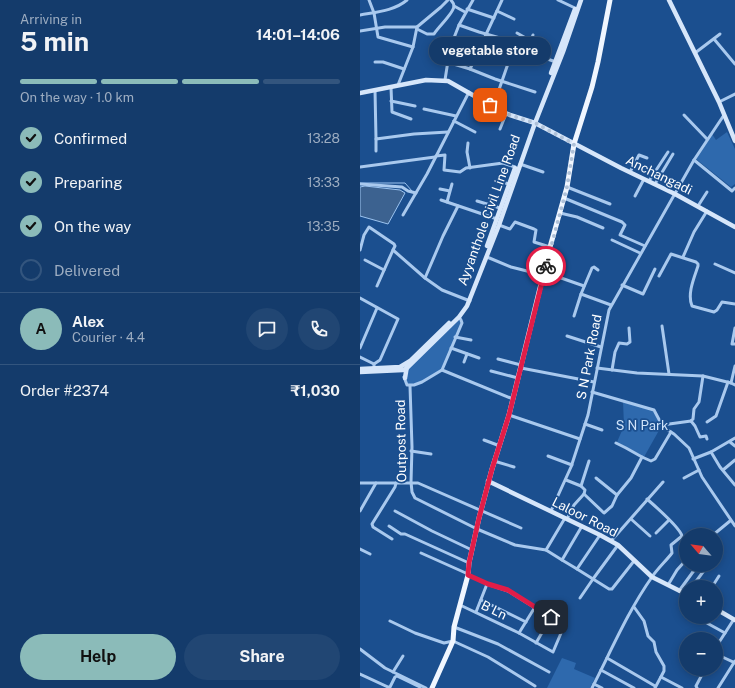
<!DOCTYPE html>
<html lang="en">
<head>
<meta charset="utf-8">
<style>
  :root { --surface:#143b6b; --page:#214673; --text:#f1f3f6; --muted:#9dadc1; --line:#33557e; --accent:#8bbbb9 }
  body { margin:0; font-family:"Public Sans",sans-serif; background:var(--page); color:var(--text); height:100vh; display:flex; flex-direction:column; font-size:15px; white-space:nowrap }
  * { box-sizing:border-box; margin:0 }
  p { font-size:13px; color:var(--muted) }
  .icon { flex:none; width:22px; height:22px; fill:none; stroke:currentColor; stroke-width:2; stroke-linecap:round; stroke-linejoin:round }
  .map { position:relative; flex:1; overflow:hidden }
  .sheet { display:flex; flex-direction:column; background:var(--surface); width:360px }
  .sheet>* { flex:none }
  .needle { width:26px; rotate:298deg }
  .controls { position:absolute; left:319px; top:528px; display:grid; gap:8px }
  .controls a { display:grid; place-items:center; width:44px; height:44px; border-radius:50%; background:var(--surface); box-shadow:0 2px 10px #0003,0 0 0 1px var(--line); font-size:20px }
  .pin { position:absolute; display:grid; place-items:center; width:34px; height:34px; color:#fff; margin:-17px; border-radius:8px; box-shadow:0 2px 6px #0006 }
  .courier { position:absolute; display:grid; place-items:center; width:40px; height:40px; margin:-20px; border:3px solid #e11d48; border-radius:50%; background:#fff; color:#222; box-shadow:0 1px 5px #0007 }
  .bubble { position:absolute; height:28px; border-radius:14px; background:var(--surface); box-shadow:0 2px 10px #0003,0 0 0 1px var(--line); font-size:13px; font-weight:700; line-height:28px; text-align:center }
  .head em { font-style:normal; font-weight:700 }
  .head div { display:flex; flex-direction:column-reverse }
  .head { display:flex; align-items:center; justify-content:space-between; height:68px; padding:0 20px }
  h1 { font-size:26px; font-weight:700; line-height:30px }
  .bar { display:grid; grid-template-columns:repeat(4,1fr); gap:6px 4px; align-content:center; height:48px; padding:0 20px }
  .bar i { height:5px; border-radius:3px; background:var(--line) }
  .bar .selected { background:var(--accent) }
  .bar p { grid-column:span 4 }
  .line { display:flex; align-items:center; gap:10px; padding:0 20px; border-top:1px solid var(--line) }
  .line div { flex:1 }
  .round { display:grid; place-items:center; flex:none; width:42px; height:42px; border-radius:21px; background:var(--page) }
  ol { padding:0 20px; list-style:none }
  li { display:flex; align-items:center; gap:12px; height:44px }
  li p { margin-inline-start:auto }
  li .icon { padding:4px; border-radius:50%; background:var(--accent); color:#111; stroke-width:4 }
  li:last-child { color:var(--muted) }
  li i { width:22px; height:22px; border:2px solid var(--line); border-radius:50% }
  .primary-button { display:flex; gap:8px; margin-top:auto; padding:8px 20px }
  .primary-button a { flex:1; height:46px; border-radius:24px; background:var(--accent); color:#111; font-size:16px; font-weight:700; line-height:46px; text-align:center }
  .primary-button a+a { background:var(--page); color:var(--text) }
  main { display:flex; flex:1; min-height:0 }
  .map>svg:first-child { display:block }
</style>
</head>
<body>
<main>
<section class="sheet">
<div class="head"><div><h1>5 min</h1><p>Arriving in</p></div><em>14:01–14:06</em></div>
<div class="bar"><i class="selected"></i><i class="selected"></i><i class="selected"></i><i></i><p>On the way · 1.0 km</p></div>
<ol>
<li><svg class="icon" aria-label="check" viewBox="0 0 24 24"><path d="M5 12l5 5 9-10"/></svg>Confirmed<p>13:28</p></li>
<li><svg class="icon" aria-label="check" viewBox="0 0 24 24"><path d="M5 12l5 5 9-10"/></svg>Preparing<p>13:33</p></li>
<li><svg class="icon" aria-label="check" viewBox="0 0 24 24"><path d="M5 12l5 5 9-10"/></svg>On the way<p>13:35</p></li>
<li><i></i>Delivered</li>
</ol>
<div class="line" style="height:72px"><b class="round" style="background:var(--accent);color:#111">A</b><div><b>Alex</b><p>Courier · 4.4</p></div><a class="round"><svg class="icon" aria-label="chat" viewBox="0 0 24 24"><path d="M4 5h16v11H9l-5 4z"/></svg></a><a class="round"><svg class="icon" aria-label="phone" viewBox="0 0 24 24"><path d="M5 4h4l2 5-3 2q2 4 5 5l2-3 5 2v4C11 20 4 13 5 4z"/></svg></a></div>
<div class="line" style="height:52px"><div>Order #2374</div><b>₹1,030</b></div>
<div class="primary-button"><a>Help</a><a>Share</a></div>
</section>
<div class="map">
<svg width="375" height="688" viewBox="0 0 375 688">
  <rect width="100%" height="100%" fill="#1b4f8f"/>
  <g fill="#2e69ad">
    <polygon points="367,132 375,149 375,184 371,187 336,159 352,134 356,140"/>
    <polygon points="99,317 102,321 82,370 62,382 47,385 45,378 48,368"/>
    <polygon points="263,401 294,410 302,425 284,457 257,442 264,426"/>
    <polygon points="202,658 216,663 214,669 235,678 230,688 187,688"/>
  </g>
  <polygon fill="#3c6290" stroke="#9cc4f0" points="5,186 40,190 45,193 28,224 0,216 0,187"/>
  <g fill="none" stroke-linecap="round" stroke-linejoin="round">
    <polyline stroke="#9cc4f0" stroke-width="1" points="0,183 45,183 52,191"/>
    <g stroke="#a9c9ee" stroke-width="3">
      <polyline points="9,0 14,13 18,37 53,47"/>
      <polyline points="142,0 110,69 135,79 175,92"/>
      <polyline points="198,0 215,8"/>
      <polyline points="94,6 105,12"/>
      <polyline points="107,9 134,18"/>
      <polyline points="137,11 154,19"/>
      <path d="M0,15C16,12 34,11 47,0"/>
      <polyline points="99,25 113,0"/>
      <path d="M57,29L67,34H74C78,27 94,13 94,6C94,3 92,2 91,0"/>
      <polyline points="0,31 25,27 57,27 81,7 88,0"/>
      <polyline points="157,33 171,41"/>
      <polyline points="354,39 375,64"/>
      <polyline points="167,50 173,35"/>
      <polyline points="335,53 360,34"/>
      <polyline points="15,62 23,62 44,69"/>
      <polyline points="87,62 110,69"/>
      <polyline points="85,80 90,48 99,25 119,32 154,42 176,55 196,62"/>
      <polyline points="38,85 53,47 57,27"/>
      <polyline points="31,87 32,112 51,119"/>
      <polyline points="15,90 16,139 54,134 88,132"/>
      <polyline points="31,101 55,106"/>
      <polyline points="359,102 375,94"/>
      <polyline points="133,107 152,52"/>
      <polyline points="64,109 96,116"/>
      <polyline points="324,115 347,139"/>
      <polyline points="94,121 115,132"/>
      <polyline points="140,129 146,114"/>
      <polyline points="16,139 16,151"/>
      <polyline points="108,143 107,152 110,168"/>
      <polyline points="76,156 85,155 84,170 100,172 106,168 143,163 155,167"/>
      <polyline points="334,160 372,191 375,188"/>
      <polyline points="160,164 183,172"/>
      <polyline points="0,167 75,157"/>
      <polyline points="270,172 279,155 287,158"/>
      <polyline points="138,181 149,184"/>
      <polyline points="289,181 308,152"/>
      <polyline points="0,184 42,187 48,191 56,193"/>
      <polyline points="295,184 313,154"/>
      <polyline points="207,187 250,204"/>
      <polyline points="80,189 90,191 87,202 92,184"/>
      <polyline points="275,196 284,179"/>
      <polyline points="204,198 262,222 265,225 260,235 285,246"/>
      <polyline points="81,200 137,219"/>
      <polyline points="117,201 140,208"/>
      <polyline points="338,206 347,192"/>
      <polyline points="200,213 217,217 243,228"/>
      <polyline points="43,215 67,174 109,92"/>
      <polyline points="139,225 150,229 155,222 174,229 176,230 174,242 190,247"/>
      <polyline points="252,240 280,253"/>
      <polyline points="0,250 4,235 9,227 34,244 35,246 33,250 65,278 82,290 110,301"/>
      <polyline points="127,257 151,267 183,275"/>
      <polyline points="323,257 334,232 347,211"/>
      <polyline points="5,260 24,270"/>
      <polyline points="355,264 375,273"/>
      <polyline points="184,272 224,286"/>
      <path d="M299,276L311,254L336,262L338,264V266C334,278 327,294 332,306L354,312L357,310L362,302L375,304"/>
      <polyline points="65,278 83,236 98,206"/>
      <polyline points="262,285 283,294 295,269"/>
      <polyline points="17,286 33,250"/>
      <polyline points="221,294 251,305"/>
      <polyline points="0,298 38,319 20,360 14,364 14,368"/>
      <polyline points="214,316 221,294 232,268 234,267 238,270"/>
      <polyline points="302,326 309,374"/>
      <polyline points="375,328 372,344 375,344"/>
      <polyline points="207,336 241,347"/>
      <polyline points="95,337 111,340"/>
      <polyline points="0,348 17,308"/>
      <polyline points="91,348 119,358"/>
      <polyline points="0,357 14,364"/>
      <polyline points="138,359 161,365"/>
      <polyline points="104,362 107,354"/>
      <polyline points="375,366 371,383 375,385"/>
      <polyline points="161,368 234,382"/>
      <polyline points="237,368 277,373 343,376 371,383"/>
      <polyline points="82,370 102,323 101,320 99,317"/>
      <polyline points="252,370 255,352 259,343 267,344 270,342 269,328"/>
      <polyline points="131,371 158,378"/>
      <polyline points="44,377 47,385 54,385 62,382 82,370 153,399"/>
      <polyline points="50,386 52,447 51,482 52,492 55,498 117,529 155,545 186,550"/>
      <polyline points="232,392 294,410 303,427 314,434 329,448 342,477 375,526"/>
      <polyline points="149,415 220,439"/>
      <polyline points="331,421 333,419 334,409 339,402 343,376"/>
      <polyline points="331,421 335,426 340,437 346,436 347,439"/>
      <polyline points="347,422 356,416 368,382"/>
      <polyline points="225,424 242,430"/>
      <polyline points="302,425 331,421"/>
      <polyline points="124,440 140,446"/>
      <polyline points="370,442 375,446"/>
      <polyline points="51,451 71,454"/>
      <polyline points="351,452 360,467 375,485"/>
      <polyline points="188,456 212,465"/>
      <polyline points="282,457 291,461 295,459 311,432"/>
      <polyline points="333,459 351,452 375,438"/>
      <polyline points="134,461 154,467"/>
      <polyline points="363,470 375,460"/>
      <polyline points="236,478 257,495"/>
      <polyline points="324,478 339,470"/>
      <polyline points="206,480 221,486 225,490 224,494 214,505 207,519"/>
      <polyline points="0,483 58,483 161,528"/>
      <polyline points="221,486 229,461"/>
      <polyline points="224,494 244,513 252,506 257,495 271,478 282,457 266,448 256,443"/>
      <polyline points="0,511 16,483"/>
      <polyline points="35,511 72,531 112,550"/>
      <polyline points="191,511 211,467 228,415 249,310 334,160 364,115"/>
      <polyline points="205,518 186,550 202,560 222,526"/>
      <polyline points="271,519 290,536"/>
      <polyline points="29,526 41,534 45,534 109,563"/>
      <polyline points="296,533 309,520"/>
      <polyline points="353,535 370,521"/>
      <polyline points="32,539 13,527 12,524 35,487 36,483"/>
      <polyline points="251,541 303,482"/>
      <polyline points="258,545 233,579 249,589 252,589 274,561"/>
      <polyline points="0,549 10,554"/>
      <polyline points="61,553 108,574"/>
      <polyline points="356,556 358,554"/>
      <polyline points="202,560 217,569 240,535"/>
      <polyline points="217,569 233,579 220,598"/>
      <polyline points="308,585 317,570 326,560"/>
      <polyline points="332,587 348,565"/>
      <polyline points="352,587 359,576"/>
      <polyline points="319,591 338,565"/>
      <polyline points="121,600 166,622"/>
      <polyline points="100,605 159,633 193,652 204,626 148,591 127,584 108,575"/>
      <polyline points="274,607 284,621 288,636 294,642 296,652 304,666 304,671 295,688"/>
      <polyline points="116,612 127,584"/>
      <polyline points="30,621 55,633 84,643 93,641 128,657 175,686"/>
      <polyline points="345,622 365,633"/>
      <polyline points="94,627 138,644 189,672"/>
      <polyline points="159,633 175,607"/>
      <polyline points="176,643 191,617"/>
      <polyline points="356,647 374,619"/>
      <polyline points="0,649 25,668 66,688"/>
      <polyline points="356,654 375,663"/>
      <polyline points="247,658 295,686"/>
      <polyline points="241,670 274,688"/>
      <polyline points="33,672 43,656"/>
      <polyline points="0,674 28,687 30,687 35,677 37,676 60,687"/>
      <polyline points="301,677 322,688"/>
      <polyline points="234,684 242,688"/>
      <path d="M232,688C251,651 268,611 292,577C298,568 306,561 312,553L311,545L322,536C320,528 295,506 287,499"/>
      <polyline points="337,688 336,686 345,669"/>
      <polyline points="358,688 375,661"/>
    </g>
    <g stroke="#d6e6fa" stroke-width="4.5">
      <polyline points="309,0 359,102 375,141"/>
      <polyline points="191,73 215,9"/>
      <polyline points="0,93 66,80 88,81 139,110 150,115 175,123 261,168 315,194 375,227"/>
      <polyline points="127,246 155,168"/>
      <polyline points="0,369 40,367 50,361 89,323"/>
      <polyline points="0,372 43,370 46,369 99,317 107,306 139,225 175,123 203,52 221,0"/>
      <polyline points="45,378 47,366"/>
      <polyline points="128,481 240,535 258,545 292,577 326,594"/>
      <polyline points="356,609 375,620"/>
    </g>
    <polyline stroke="#f0f6ff" stroke-width="5" points="72,688 93,641 94,627 108,575 109,563 119,518 132,469 149,415 190,247 207,187 214,144 232,87 238,62 250,0"/>
  </g>
  <g fill="none" stroke-linecap="round" stroke-linejoin="round">
    <polyline stroke="#afc1d8" stroke-width="4" stroke-dasharray="0 7.2" points="130,105 150,115 175,123 214,144 207,187 186,266"/>
    <polyline stroke="#e11d48" stroke-width="5" points="186,266 149,415 132,469 119,518 109,563 108,575 128,584 148,590 191,617"/>
  </g>
  <g text-anchor="middle" dominant-baseline="central" stroke-width="3.5" stroke-linejoin="round" paint-order="stroke">
    <g font-size="13" fill="#fff" stroke="#1b4f8f">
      <text transform="translate(299 175) rotate(26)">Anchangadi</text>
      <text transform="translate(129 210) rotate(-70)">Ayyanthole Civil Line Road</text>
      <text transform="translate(229 357) rotate(-79)">S N Park Road</text>
      <text transform="translate(41 441) rotate(-91)">Outpost Road</text>
      <text transform="translate(225 517) rotate(27)">Laloor Road</text>
      <text transform="translate(134 610) rotate(26)">B Ln</text>
    </g>
    <g font-size="13" fill="#cfe3fa" stroke="#1b4f8f">
      <text x="282" y="425">S N Park</text>
    </g>
  </g>
</svg>
<div class="controls">
<a><svg class="needle" viewBox="-14 -14 28 28"><path d="M0-13l5 13h-10z" fill="#e53935"/><path d="M0 13l5-13h-10z" fill="#9dadc1"/></svg></a>
<a>+</a>
<a>−</a>
</div>
<div class="pin" style="left:130px;top:105px;background:#ea580c"><svg class="icon" aria-label="bag" viewBox="0 0 24 24"><path d="M5 8h14l-1 12H6zM9 8a3 3 0 0 1 6 0"/></svg></div>
<div class="pin" style="left:191px;top:617px;background:#1f2937"><svg class="icon" aria-label="home" viewBox="0 0 24 24"><path d="M3 11l9-7 9 7M6 9v11h12V9"/></svg></div>
<div class="courier" style="left:186px;top:266px"><svg class="icon" aria-label="bike" viewBox="0 0 24 24"><circle cx="6" cy="16" r="4"/><circle cx="18" cy="16" r="4"/><path d="M6 16l4-8h5l3 8M10 8l3 8H6M13 5h3"/></svg></div>
<div class="bubble" style="left:69px;top:37px;width:122px">vegetable store</div>
</div>
</main>
</body>
</html>
